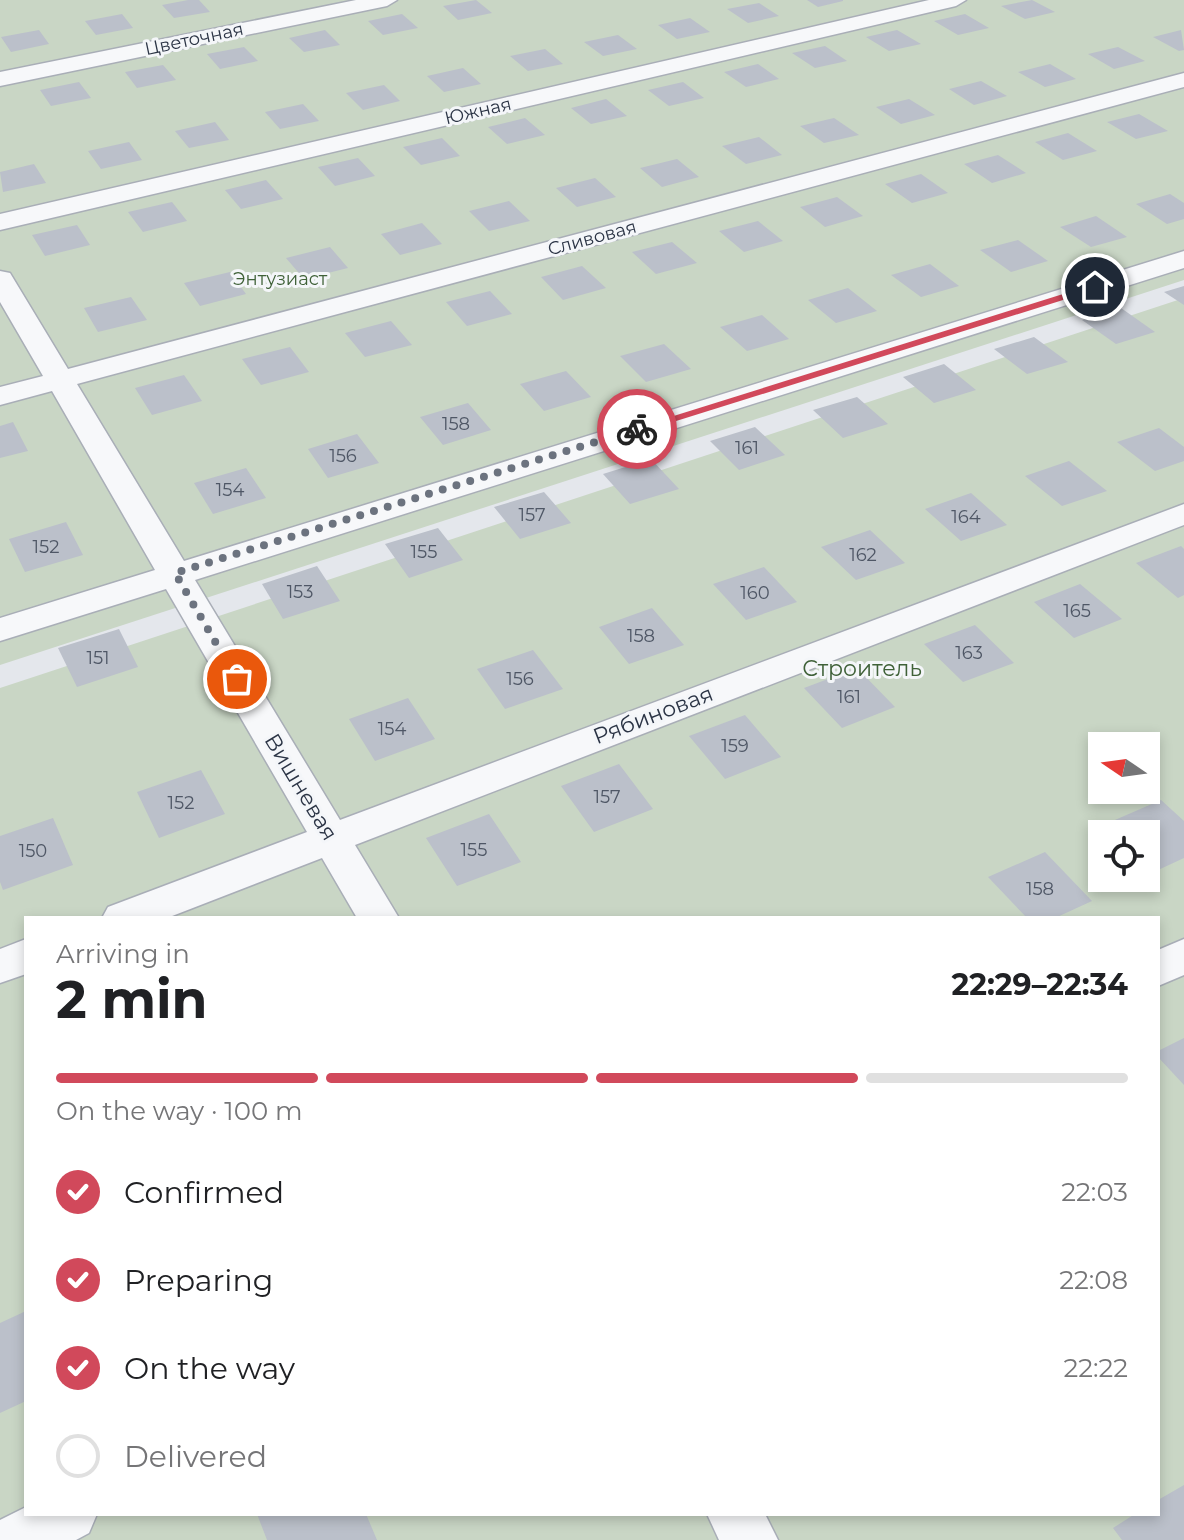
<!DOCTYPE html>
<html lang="en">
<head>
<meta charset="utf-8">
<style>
  :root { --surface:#fff; --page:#f2f2f2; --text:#202124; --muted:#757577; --line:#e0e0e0; --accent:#d1495b }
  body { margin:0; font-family:Montserrat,sans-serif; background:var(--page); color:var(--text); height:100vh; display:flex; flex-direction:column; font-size:30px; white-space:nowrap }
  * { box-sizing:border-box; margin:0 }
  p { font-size:26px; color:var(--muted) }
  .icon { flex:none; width:44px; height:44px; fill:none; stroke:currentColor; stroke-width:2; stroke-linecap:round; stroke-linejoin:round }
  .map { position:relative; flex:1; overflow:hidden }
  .sheet { position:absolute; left:24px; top:916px; width:1136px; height:600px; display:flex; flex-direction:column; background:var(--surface); border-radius:0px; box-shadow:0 4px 12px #0003 }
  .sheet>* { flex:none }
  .needle { width:52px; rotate:283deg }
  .tools { position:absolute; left:1088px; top:732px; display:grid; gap:16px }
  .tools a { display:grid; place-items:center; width:72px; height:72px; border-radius:0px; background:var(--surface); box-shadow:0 4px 12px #0003; font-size:40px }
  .pin { position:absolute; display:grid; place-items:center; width:68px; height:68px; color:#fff; margin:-34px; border:4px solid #fff; border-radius:50%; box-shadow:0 2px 8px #0007 }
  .courier { position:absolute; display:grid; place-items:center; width:80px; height:80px; margin:-40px; border:6px solid #d1495b; border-radius:50%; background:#fff; color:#222; box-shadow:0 2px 10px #0007 }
  .overview em { font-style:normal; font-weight:700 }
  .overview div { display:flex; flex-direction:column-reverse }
  .overview { display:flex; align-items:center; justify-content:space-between; height:136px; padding:0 32px }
  h1 { font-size:52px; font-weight:700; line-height:60px }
  .bar { display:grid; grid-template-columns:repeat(4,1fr); gap:12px 8px; align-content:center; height:96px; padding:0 32px }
  .bar i { height:10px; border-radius:6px; background:var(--line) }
  .bar .current { background:var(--accent) }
  .bar p { grid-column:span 4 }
  ol { padding:0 32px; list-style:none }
  li { display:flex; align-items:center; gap:24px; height:88px }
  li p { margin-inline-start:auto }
  li .icon { padding:8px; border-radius:50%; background:var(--accent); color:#fff; stroke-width:4 }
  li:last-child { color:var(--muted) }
  li i { width:44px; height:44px; border:4px solid var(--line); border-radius:50% }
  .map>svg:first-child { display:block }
</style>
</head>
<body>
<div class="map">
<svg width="1184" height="1540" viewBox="0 0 1184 1540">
  <rect width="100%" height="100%" fill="#e4e7ec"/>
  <g fill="#c9d6c5" fill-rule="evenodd">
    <polygon points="0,0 1184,0 1184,280 0,665"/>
    <path d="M1184,298V1540H0V688ZM1102,746H1146V790H1102ZM1102,834H1146V878H1102ZM26,918H1158V1514H26Z"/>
  </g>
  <g fill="#bbc0ca">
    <polygon points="188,0 199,0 210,12 174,18 162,5"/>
    <polygon points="476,0 492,13 458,20 443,6"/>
    <polygon points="807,0 843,0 843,1 818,7"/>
    <polygon points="1032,0 1055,12 1025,19 1001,6"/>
    <polygon points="759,3 779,16 748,23 727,9"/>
    <polygon points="122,14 133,28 96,35 85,21"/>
    <polygon points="402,14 418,28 383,35 368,21"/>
    <polygon points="965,14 989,28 958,35 934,21"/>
    <polygon points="690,18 710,32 677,39 658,25"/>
    <polygon points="39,30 49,44 11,52 1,37"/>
    <polygon points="325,30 340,45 304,52 289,38"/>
    <polygon points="897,30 921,44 889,51 866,37"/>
    <polygon points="1181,30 1184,50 1179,51 1153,37"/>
    <polygon points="618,35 637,49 603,56 584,42"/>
    <polygon points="825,46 847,61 815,68 792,53"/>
    <polygon points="244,47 258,61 220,69 207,54"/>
    <polygon points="1118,47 1145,61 1114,69 1088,54"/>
    <polygon points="545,49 563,64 528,71 510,56"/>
    <polygon points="758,64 779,79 746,87 724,72"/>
    <polygon points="1050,64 1076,79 1045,87 1018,72"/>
    <polygon points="163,65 176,80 137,88 125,72"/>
    <polygon points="463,68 481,84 444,92 427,76"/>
    <polygon points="981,81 1007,96 974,105 949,89"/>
    <polygon points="79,82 91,98 51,106 40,90"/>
    <polygon points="683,82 704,98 669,106 648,90"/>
    <polygon points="384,85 400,101 363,110 346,93"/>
    <polygon points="606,99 627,116 591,124 571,108"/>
    <polygon points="909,99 935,115 901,124 876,107"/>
    <polygon points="303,104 319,121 280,129 265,112"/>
    <polygon points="1139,114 1168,131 1136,139 1107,122"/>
    <polygon points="525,118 545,135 507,144 488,127"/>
    <polygon points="834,118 859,135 824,143 800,126"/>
    <polygon points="215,122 229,140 189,148 175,131"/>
    <polygon points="1068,133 1097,151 1063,160 1035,142"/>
    <polygon points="759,137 782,155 746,164 722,146"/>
    <polygon points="442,138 460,156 421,165 403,147"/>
    <polygon points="129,142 142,160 101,169 88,151"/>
    <polygon points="998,155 1026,173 992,183 964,164"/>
    <polygon points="358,158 375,176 335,186 318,167"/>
    <polygon points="677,159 699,177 662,187 640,168"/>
    <polygon points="34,164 46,183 3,192 0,172"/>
    <polygon points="921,174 948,193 912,203 885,184"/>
    <polygon points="595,178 616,197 577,207 556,188"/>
    <polygon points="266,180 283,199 241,209 225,190"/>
    <polygon points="1170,194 1184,203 1184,219 1167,224 1136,204"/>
    <polygon points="837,197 863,216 825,227 800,207"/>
    <polygon points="509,201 530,221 489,231 469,211"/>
    <polygon points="172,202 187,221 143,232 128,212"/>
    <polygon points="1096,216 1127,237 1091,247 1060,227"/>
    <polygon points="758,221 783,241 744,252 719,231"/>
    <polygon points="422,223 442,244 400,255 381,234"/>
    <polygon points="77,225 90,245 45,256 32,235"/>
    <polygon points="1018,240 1048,261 1011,272 980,250"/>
    <polygon points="672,242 697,263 656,274 632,252"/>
    <polygon points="330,247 348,268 304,279 286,258"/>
    <polygon points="930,264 959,286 921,297 891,275"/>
    <polygon points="582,266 606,288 563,300 541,277"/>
    <polygon points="230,272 246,294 200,306 184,283"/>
    <polygon points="1184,286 1184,305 1164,292"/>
    <polygon points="848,288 877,311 836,323 808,300"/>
    <polygon points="490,291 512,314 467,326 446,302"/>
    <polygon points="131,297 147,320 98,332 84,308"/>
    <polygon points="1121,308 1155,332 1116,344 1082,320"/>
    <polygon points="762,315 789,339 747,351 720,327"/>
    <polygon points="391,321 412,345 365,357 345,333"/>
    <polygon points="1034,337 1068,362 1027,374 994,349"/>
    <polygon points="664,344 691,369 646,382 620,356"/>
    <polygon points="290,347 309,372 261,385 242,359"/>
    <polygon points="944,364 976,390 934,403 903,377"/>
    <polygon points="566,371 591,397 544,411 520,384"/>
    <polygon points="184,375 202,401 152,415 135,388"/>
    <polygon points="857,397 888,424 843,438 813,410"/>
    <polygon points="468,403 491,430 443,445 420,417"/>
    <polygon points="13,422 28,451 0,458 0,426"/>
    <polygon points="755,427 785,455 739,470 710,441"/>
    <polygon points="1159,428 1184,447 1184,461 1155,471 1117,442"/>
    <polygon points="357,434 379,463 328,478 308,449"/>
    <polygon points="651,459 679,489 630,504 603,474"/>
    <polygon points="1069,461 1107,491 1062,506 1025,476"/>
    <polygon points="246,468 266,498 213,514 194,483"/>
    <polygon points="544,492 571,523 520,539 494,507"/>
    <polygon points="971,493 1007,525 961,541 925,509"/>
    <polygon points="66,522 83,555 25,572 9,539"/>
    <polygon points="438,528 463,560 409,578 385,544"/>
    <polygon points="870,530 905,563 856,580 821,547"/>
    <polygon points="1181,546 1184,549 1184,595 1178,598 1136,563"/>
    <polygon points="317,566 340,601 283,619 262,584"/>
    <polygon points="764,567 797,602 746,620 713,584"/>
    <polygon points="1080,584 1122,619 1074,638 1034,602"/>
    <polygon points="652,608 684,645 629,664 599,627"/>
    <polygon points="975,625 1014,663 963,682 924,644"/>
    <polygon points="119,629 138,667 77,687 58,648"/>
    <polygon points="533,650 563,689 505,709 477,669"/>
    <polygon points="857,668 895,707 842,728 804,688"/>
    <polygon points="408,698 435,739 375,761 349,719"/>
    <polygon points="745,715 781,757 725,779 689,736"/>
    <polygon points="619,764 653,809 594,832 561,786"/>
    <polygon points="201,770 225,814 159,838 137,792"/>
    <polygon points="1161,800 1184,821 1184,858 1156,871 1146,860 1146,834 1119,834 1108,823"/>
    <polygon points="489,814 521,862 457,886 426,838"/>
    <polygon points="53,818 73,865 3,890 0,882 0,836"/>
    <polygon points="1045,852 1092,901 1055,918 1027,918 988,877"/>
    <polygon points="1184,1038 1184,1085 1158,1057 1158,1051"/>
    <polygon points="26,1311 26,1401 0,1413 0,1323"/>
    <polygon points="1184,1485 1184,1540 1122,1540 1113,1528 1135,1514 1158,1514 1158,1500"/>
    <polygon points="257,1514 366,1514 377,1540 267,1540"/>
  </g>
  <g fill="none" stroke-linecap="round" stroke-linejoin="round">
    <defs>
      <g id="street">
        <polygon points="356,0 397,0 387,6 0,86 0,72"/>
        <polygon points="929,0 966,0 956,6 0,230 0,214"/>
        <polygon points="1184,73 1184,87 77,384 184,561 1184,251 1184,268 195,580 340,820 1184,504 1184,525 355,845 399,918 357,918 322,858 167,918 102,918 108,907 307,832 166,589 0,641 0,618 155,570 52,391 0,405 0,387 43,376 0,302 0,271 10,273 68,369"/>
        <polygon points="26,939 26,974 0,983 0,949"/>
        <polygon points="1184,939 1184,975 1158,986 1158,950"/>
        <polygon points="26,1507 26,1514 97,1514 89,1533 76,1540 0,1540 0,1520"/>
        <polygon points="707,1514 765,1514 778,1540 719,1540"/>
      </g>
    </defs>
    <use href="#street" stroke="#a9aeb7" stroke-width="3"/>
    <use href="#street" fill="#f7f8fa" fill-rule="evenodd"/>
  </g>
  <polygon fill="#d1495b" points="1095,284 1098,289 641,432 632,429"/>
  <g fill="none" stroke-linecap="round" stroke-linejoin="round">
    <polyline stroke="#6c737f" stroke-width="8" stroke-dasharray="0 14.4" points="237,679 175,573 637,429"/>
  </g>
  <g text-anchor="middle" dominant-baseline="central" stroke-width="6" stroke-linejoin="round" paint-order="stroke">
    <g font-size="18" fill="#2b3445" stroke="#f4f6f9">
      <text transform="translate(194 39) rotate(-12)">Цветочная</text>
      <text transform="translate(478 111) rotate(-13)">Южная</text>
      <text transform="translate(592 238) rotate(-15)">Сливовая</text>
    </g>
    <g font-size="18" fill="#3f6138" stroke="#f4f6f9">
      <text x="280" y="279">Энтузиаст</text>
    </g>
    <g font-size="18" fill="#4f5766">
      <text x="456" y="424">158</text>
      <text x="747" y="448">161</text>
      <text x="343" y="456">156</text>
      <text x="230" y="490">154</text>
      <text x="532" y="515">157</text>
      <text x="966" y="517">164</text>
      <text x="46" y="547">152</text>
      <text x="424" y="552">155</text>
      <text x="863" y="555">162</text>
      <text x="300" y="592">153</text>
      <text x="755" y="593">160</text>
      <text x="1077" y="611">165</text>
      <text x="641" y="636">158</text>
      <text x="969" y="653">163</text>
      <text x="98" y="658">151</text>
      <text x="520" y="679">156</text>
      <text x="849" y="697">161</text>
      <text x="392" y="729">154</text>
      <text x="735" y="746">159</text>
      <text x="607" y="797">157</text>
      <text x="181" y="803">152</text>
      <text x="474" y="850">155</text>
      <text x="33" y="851">150</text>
      <text x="1040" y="889">158</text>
    </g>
    <g font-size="22" fill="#3f6138" stroke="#f4f6f9">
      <text x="862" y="668">Строитель</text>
    </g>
    <g font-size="22" fill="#2b3445" stroke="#f4f6f9">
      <text transform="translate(653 715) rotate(-21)">Рябиновая</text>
      <text transform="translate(301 787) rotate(59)">Вишневая</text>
    </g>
  </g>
</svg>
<div class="tools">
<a><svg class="needle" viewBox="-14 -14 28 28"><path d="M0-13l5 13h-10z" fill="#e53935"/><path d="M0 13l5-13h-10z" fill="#757577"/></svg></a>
<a><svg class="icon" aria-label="locate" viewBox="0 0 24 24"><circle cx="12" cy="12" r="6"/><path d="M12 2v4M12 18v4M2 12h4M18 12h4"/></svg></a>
</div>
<div class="pin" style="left:237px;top:679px;background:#ea580c"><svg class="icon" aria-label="bag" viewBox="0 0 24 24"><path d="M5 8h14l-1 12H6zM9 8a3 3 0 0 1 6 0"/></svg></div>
<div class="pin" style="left:1095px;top:287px;background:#1f2937"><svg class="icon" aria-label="home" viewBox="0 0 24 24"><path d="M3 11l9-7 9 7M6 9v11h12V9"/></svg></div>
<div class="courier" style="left:637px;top:429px"><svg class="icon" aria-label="bike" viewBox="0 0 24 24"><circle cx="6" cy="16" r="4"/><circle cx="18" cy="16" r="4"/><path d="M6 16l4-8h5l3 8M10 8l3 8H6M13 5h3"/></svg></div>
<section class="sheet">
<div class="overview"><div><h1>2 min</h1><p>Arriving in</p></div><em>22:29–22:34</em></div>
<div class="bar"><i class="current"></i><i class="current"></i><i class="current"></i><i></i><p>On the way · 100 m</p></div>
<ol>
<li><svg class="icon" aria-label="check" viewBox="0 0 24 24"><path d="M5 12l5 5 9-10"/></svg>Confirmed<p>22:03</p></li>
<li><svg class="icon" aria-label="check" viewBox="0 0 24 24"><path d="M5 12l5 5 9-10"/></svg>Preparing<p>22:08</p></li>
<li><svg class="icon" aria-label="check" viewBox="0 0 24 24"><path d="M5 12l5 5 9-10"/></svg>On the way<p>22:22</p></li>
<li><i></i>Delivered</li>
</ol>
</section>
</div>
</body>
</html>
